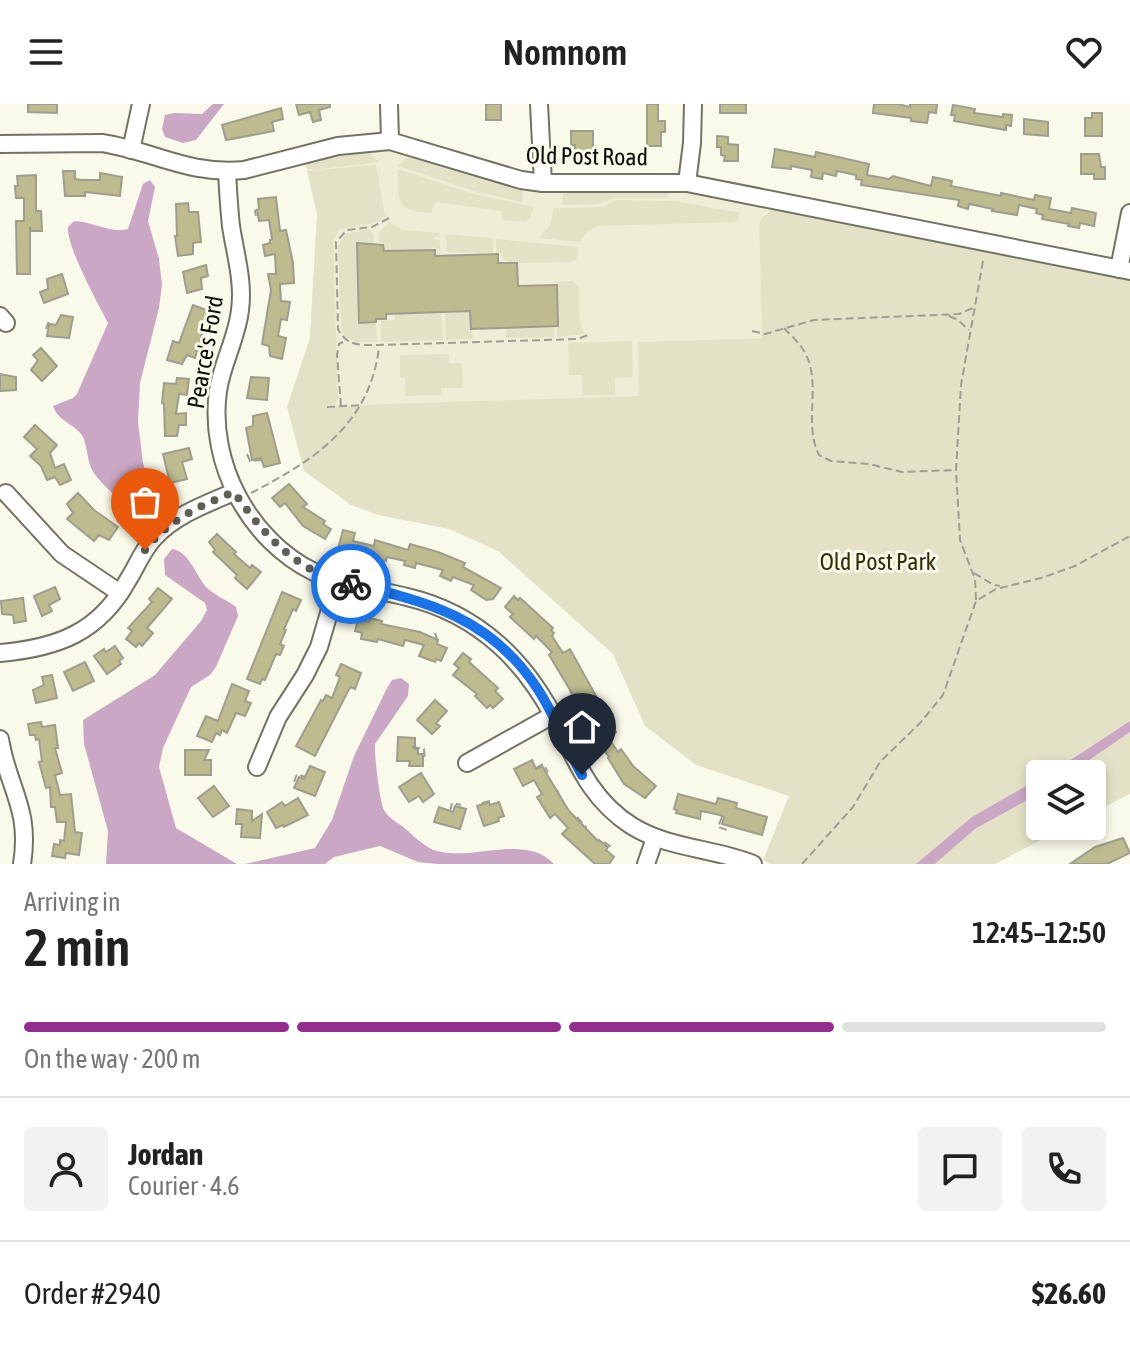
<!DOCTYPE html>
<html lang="en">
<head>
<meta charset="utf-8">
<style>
  :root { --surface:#fff; --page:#f2f2f2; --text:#222; --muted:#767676; --line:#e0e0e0; --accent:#952c8f }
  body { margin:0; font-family:"Asap Condensed",sans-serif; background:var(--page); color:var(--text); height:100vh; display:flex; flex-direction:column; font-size:30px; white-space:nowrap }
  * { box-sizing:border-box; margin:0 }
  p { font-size:26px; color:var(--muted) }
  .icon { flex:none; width:44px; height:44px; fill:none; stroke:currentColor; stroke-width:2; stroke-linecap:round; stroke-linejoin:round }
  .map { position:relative; height:760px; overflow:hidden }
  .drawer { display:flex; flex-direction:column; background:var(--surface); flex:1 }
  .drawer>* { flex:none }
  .controls { position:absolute; left:1026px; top:656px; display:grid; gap:16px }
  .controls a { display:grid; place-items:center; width:80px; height:80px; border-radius:8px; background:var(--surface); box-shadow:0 4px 12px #0003; font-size:40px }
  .pin { position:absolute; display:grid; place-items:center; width:68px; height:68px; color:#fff; margin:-82px -34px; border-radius:50% 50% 50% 0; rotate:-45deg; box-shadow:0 0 8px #0007 }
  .pin .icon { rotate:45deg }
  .courier { position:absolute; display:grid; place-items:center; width:80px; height:80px; margin:-40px; border:6px solid #1a73e8; border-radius:50%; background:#fff; color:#222; box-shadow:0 2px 10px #0007 }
  .summary em { font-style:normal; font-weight:600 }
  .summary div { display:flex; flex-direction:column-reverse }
  .summary { display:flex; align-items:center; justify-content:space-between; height:136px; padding:0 24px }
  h1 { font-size:52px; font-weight:600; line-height:60px }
  .bar { display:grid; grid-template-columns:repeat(4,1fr); gap:12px 8px; align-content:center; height:96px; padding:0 24px }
  .bar i { height:10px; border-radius:6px; background:var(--line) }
  .bar .on { background:var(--accent) }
  .bar p { grid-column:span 4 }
  .line { display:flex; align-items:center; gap:20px; padding:0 24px; border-top:2px solid var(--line) }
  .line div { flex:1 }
  .round { display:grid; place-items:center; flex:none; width:84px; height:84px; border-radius:8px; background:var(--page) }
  header { display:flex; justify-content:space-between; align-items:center; height:104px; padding:0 24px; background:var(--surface); font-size:36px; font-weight:600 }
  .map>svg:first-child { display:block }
</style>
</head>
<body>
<header><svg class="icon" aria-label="menu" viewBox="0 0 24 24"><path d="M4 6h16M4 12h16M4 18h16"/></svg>Nomnom<svg class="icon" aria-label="heart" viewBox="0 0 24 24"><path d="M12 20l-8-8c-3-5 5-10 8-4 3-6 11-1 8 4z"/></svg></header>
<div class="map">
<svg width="1130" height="760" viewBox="0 0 1130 760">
  <rect width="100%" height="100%" fill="#fafaea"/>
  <polygon fill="#eeedd5" points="376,46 401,49 494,79 526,86 672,87 771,105 765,109 759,122 762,234 638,238 640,293 287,303 310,234 317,110 305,58 346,48"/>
  <g fill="#e4e2c6">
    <polygon points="361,46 370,50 379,58 313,66 306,64 305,58"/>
    <polygon points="415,53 494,79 523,85 522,98 477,88 398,62 406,54"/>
    <polygon points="376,61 385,112 376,119 340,125 333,137 338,294 335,300 325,302 639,292 638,238 762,234 759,122 761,115 771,105 1130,176 1130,617 1051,669 1040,670 1040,674 976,711 916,760 770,760 763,756 789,692 696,661 645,622 613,550 498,447 449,425 378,411 351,401 304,367 287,303 310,234 317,110 307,67"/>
    <path d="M398,65L474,90L534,103L530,115L525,118L503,116L501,107L435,98L431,109C395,107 398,98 398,65Z"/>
    <polygon points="648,85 669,86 668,94 614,94 599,100 562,101 563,90 571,88"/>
    <polygon points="615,96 675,97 740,109 737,117 733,118 598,122 587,128 580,138 539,134 550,121 554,104 603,103"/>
    <polygon points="389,118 403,126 440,129 440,133 434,132 433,135 440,136 440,146 433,143 430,146 384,147 383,139 379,139 380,128"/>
    <polygon points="370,125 374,131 374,139 357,140 359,218 376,218 377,238 356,238 344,232 341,223 338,142 345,130"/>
    <polygon points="446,130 492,134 493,149 447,148"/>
    <polygon points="496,135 579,143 577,155 571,158 514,159 504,156 500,149 496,149"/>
    <polygon points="572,177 579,182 580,219 584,230 557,233 556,178"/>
    <polygon points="470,207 473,235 446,236 445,208"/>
    <polygon points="441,208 443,236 381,238 381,217 395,216 395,209"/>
    <polygon points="554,222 554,233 506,234 506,224"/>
    <polygon points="632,237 633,273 615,274 615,291 583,291 582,271 569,271 568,239"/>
    <polygon points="449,250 449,259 462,259 463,284 441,284 441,291 405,292 405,274 400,274 400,251"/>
    <polygon points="1130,628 1130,690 1092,709 1092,670 1069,670"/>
    <polygon points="1040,689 1040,722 1067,722 995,760 935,760 975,725"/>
  </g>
  <g fill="#cba7c6">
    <polygon points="213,0 224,0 196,36 183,39 165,33 162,25 165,11 174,9 202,10"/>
    <path d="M150,76L155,83L148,117L159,155L162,181L159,204L140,279L138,318L143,359L156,404L154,411C137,415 98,379 91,364C87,354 87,342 83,333C76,320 58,318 53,302L73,294L77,290L108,219C98,200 66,141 68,123L74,117C92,117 111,130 128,125L143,80Z"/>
    <path d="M172,445C189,447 196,472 207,484C216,492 227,496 236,503L238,512L216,563L210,571L191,583L163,644L159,663L176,724L237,760H106L108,727L84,640L83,616L155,571L201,517L207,506L205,499L165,471L164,455Z"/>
    <path d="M401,574L409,580L408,592L375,640C374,649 380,700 384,706C388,713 396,718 402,722C412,730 425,744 437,747C475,757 526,729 554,760H438L418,758L380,742L334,753L325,760H245L315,744L332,716L354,652L387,584L392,576Z"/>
    <polygon points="1130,617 1130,628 1069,670 1049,670"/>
    <polygon points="1040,674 1040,689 975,725 935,760 916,760 972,713"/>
  </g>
  <g fill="#bebb8e" stroke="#9e9d8e" stroke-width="2">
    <polygon points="28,0 57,0 57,9 28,8"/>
    <polygon points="296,0 330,0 330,3 319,6 321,16 313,18 310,8 299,11"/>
    <rect x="486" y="0" width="15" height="16"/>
    <polygon points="647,0 658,0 658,17 665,17 665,28 661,28 661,42 647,42"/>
    <rect x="720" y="0" width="26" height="9"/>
    <polygon points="874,0 898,0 910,3 910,0 937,0 936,9 929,8 927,19 911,17 911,14 873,9"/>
    <polygon points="953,1 975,5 974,9 1003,13 1003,10 1012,11 1011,22 1006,21 1006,26 954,17 955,11 951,11"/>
    <polygon points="281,4 283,15 272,18 274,27 226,36 222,21"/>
    <polygon points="1092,9 1102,9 1102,32 1085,32 1085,14 1092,14"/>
    <polygon points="1024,15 1048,18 1048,32 1024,30"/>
    <polygon points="571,27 593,27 593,49 575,49 575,41 571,41"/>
    <polygon points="717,32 728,33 728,40 738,41 738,57 724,57 725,52 721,51 721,43 717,43"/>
    <polygon points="775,45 815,53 816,48 869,60 867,71 889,75 893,72 931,82 933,73 952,77 951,82 1001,92 1001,89 1034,96 1035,91 1051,94 1049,105 1071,109 1072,104 1096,109 1094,122 1080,119 1079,124 1068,122 1069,120 1042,115 1043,111 1036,109 1037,105 1019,101 1017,111 992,107 993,105 969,100 968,105 958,102 959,96 861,81 862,76 856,75 856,71 837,67 836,72 823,69 822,75 811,73 812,66 791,62 791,65 772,63"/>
    <polygon points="1081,50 1099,50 1101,63 1105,63 1105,75 1094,75 1094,70 1081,70"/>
    <polygon points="63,67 75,67 75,75 81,76 100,76 100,69 122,73 120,92 85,88 85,92 65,92"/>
    <polygon points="36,71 36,107 41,107 42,127 31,127 30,123 30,170 17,170 16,117 24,117 24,94 16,94 15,82 18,82 17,72"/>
    <polygon points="276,93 280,127 286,126 293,159 294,179 280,180 281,197 290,198 287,216 281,215 278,232 286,234 282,255 270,252 269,242 262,240 271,186 268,170 276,170 275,150 265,152 263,141 270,139 270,136 272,135 269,116 259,117 257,106 259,105 258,95"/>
    <polygon points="188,99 189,108 198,108 201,138 193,139 193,150 178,152 175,132 177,132 176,100"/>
    <polygon points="357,139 383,141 384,147 435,146 435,152 498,150 498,159 517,159 518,182 557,181 558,222 471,225 470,207 386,210 386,215 376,215 376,218 359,219"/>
    <polygon points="206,161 208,172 201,174 202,185 187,189 183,168"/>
    <polygon points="62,170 68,190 44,199 40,188 48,185 47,175"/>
    <polygon points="193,201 209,207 195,254 187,251 182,260 167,256 173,237 179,239"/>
    <polygon points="61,211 73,213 69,234 47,232 49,220 56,221"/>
    <polygon points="41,244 57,262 42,277 31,266 38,256 33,251"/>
    <polygon points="0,270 16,273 16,286 0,287"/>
    <polygon points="251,273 269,274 267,296 247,294"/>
    <polygon points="177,274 189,275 187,291 179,290 176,310 186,309 186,321 179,321 177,332 165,332 164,300 162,299 164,279 176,280"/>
    <polygon points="267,309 280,359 264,363 261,354 252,356 246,324 253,322 253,312"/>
    <polygon points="35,321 57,341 50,349 55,364 64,360 71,376 60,381 55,373 47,376 41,362 30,352 37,345 24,333"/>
    <polygon points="189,344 192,355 182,358 187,375 170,379 163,350"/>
    <polygon points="289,380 307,400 303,403 325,417 323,420 331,425 325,435 303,422 285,399 280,403 272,394"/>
    <polygon points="78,389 94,406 118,423 109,436 99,431 94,437 67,415 73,409 67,400"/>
    <polygon points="343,426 355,429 353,437 374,442 375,436 408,446 410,440 438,448 465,459 463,463 501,484 493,495 486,496 471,486 474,481 453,473 451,477 440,472 443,466 416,459 415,464 404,461 405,457 387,453 386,457 342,448 338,445"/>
    <polygon points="217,430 236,448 234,450 250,464 252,461 261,468 247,485 235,474 237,471 213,448 215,446 209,438"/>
    <polygon points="55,483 60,495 49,501 52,507 42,512 34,492"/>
    <polygon points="158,484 172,495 147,524 153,529 142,542 139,539 136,543 126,535 132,527 128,524 152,498 149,495"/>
    <polygon points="282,488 301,496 296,507 293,505 284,525 286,526 280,540 284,542 280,551 276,550 265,576 262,575 260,580 247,575"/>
    <polygon points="514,492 518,496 520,494 553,524 551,526 554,529 552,532 563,549 570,545 616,628 607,632 618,648 621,645 633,662 656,682 645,694 624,680 608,654 609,653 603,645 594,620 589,623 584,611 588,610 577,589 573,591 549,551 552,548 536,532 534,535 510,513 513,510 505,503"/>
    <polygon points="23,494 26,517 14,519 13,511 2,510 1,497"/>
    <polygon points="370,514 382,517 381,520 420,528 438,536 437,540 447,544 441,557 436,555 435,558 419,552 424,541 405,536 403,542 378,535 377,538 361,535 362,529 355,527 358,516 369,518"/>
    <polygon points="115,542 123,554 119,557 121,560 107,570 94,552 104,545 106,548"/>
    <polygon points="463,549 471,555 469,558 498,584 495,587 503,595 493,604 490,601 487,604 475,592 477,590 453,571 459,564 454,560"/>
    <polygon points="85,558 94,577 73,587 64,568"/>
    <polygon points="341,560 361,569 355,585 351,583 348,587 315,652 296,642 321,596 323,597 326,591 332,594 340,573 336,571"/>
    <polygon points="52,571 57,594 36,599 33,586 44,581 42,573"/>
    <polygon points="232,580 249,587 245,597 251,599 245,612 236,609 227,629 222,626 220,631 216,629 212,638 197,632 206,612 218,617"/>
    <polygon points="435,596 447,607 436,619 440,622 432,630 417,616"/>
    <polygon points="41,618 42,623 55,621 58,644 55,644 62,669 55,671 60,691 71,690 75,728 82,729 79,751 66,749 65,754 52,752 54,740 60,741 60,736 64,737 66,718 57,718 55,703 51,703 50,683 46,684 39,658 42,657 39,635 36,636 35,631 30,631 28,620"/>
    <polygon points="398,633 415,634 415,645 418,645 418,650 423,650 423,662 409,662 410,657 397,657"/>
    <polygon points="185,646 209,646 204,656 211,656 211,671 185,671"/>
    <polygon points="532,656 536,665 542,662 569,707 598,737 599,736 608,743 606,746 614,753 609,760 595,760 562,730 568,724 555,710 550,714 537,693 542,690 534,676 523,682 514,665"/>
    <polygon points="310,662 325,668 315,692 294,684 299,673 304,675"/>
    <polygon points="421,669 434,690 423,698 419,692 409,698 399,683"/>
    <polygon points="214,682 229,702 213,713 198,694"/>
    <polygon points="678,690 716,700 718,694 737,699 736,704 767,713 762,731 722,720 724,713 720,711 701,707 700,715 676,709 677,706 674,705"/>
    <polygon points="298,694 308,711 284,723 283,721 276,724 267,708 282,698 285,702"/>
    <polygon points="489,698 490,701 499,698 504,712 498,714 499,717 484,722 477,702"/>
    <polygon points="455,702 466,705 460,725 434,718 439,703 453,708"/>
    <polygon points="237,705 252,707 252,717 262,710 260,734 241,733 242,720 236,720"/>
    <polygon points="1123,734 1130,749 1107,760 1070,760 1095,743"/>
  </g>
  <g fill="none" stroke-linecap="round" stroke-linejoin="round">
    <defs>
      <g id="minor">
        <polyline points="389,0 390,37"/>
        <polyline points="539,0 543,79"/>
        <path d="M0,40L102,39C154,47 187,71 244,66L338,42L390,37L521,76L543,79H687L1130,167"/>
        <polyline points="131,46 141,0"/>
        <path d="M227,68C228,86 229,104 231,122C235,149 244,178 240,206C237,234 222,259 218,287C208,359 249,436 314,468C343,482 376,485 407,493C441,501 472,517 498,540C521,560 538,584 553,611C575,654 589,695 632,722C669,745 714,744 753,760"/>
        <polyline points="687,79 692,39 693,0"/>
        <polyline points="1119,165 1130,109"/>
        <polyline points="0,212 6,219"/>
        <polyline points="6,389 62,450 120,489"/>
        <path d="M0,549C57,544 99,529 128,476C137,462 142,447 154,434C175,411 206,400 234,388"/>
        <path d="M0,635C8,685 31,704 22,760"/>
        <polyline points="467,659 553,611"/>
        <polyline points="257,663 278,613 305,571 319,543 338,478"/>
        <polyline points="646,760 655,734"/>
      </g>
    </defs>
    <use href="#minor" stroke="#737365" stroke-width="20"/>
    <g stroke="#9f9e93" stroke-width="2" stroke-dasharray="8 4" stroke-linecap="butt">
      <polyline points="256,112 255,107 259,104"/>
      <path d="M389,114L372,123L347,126L336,138L338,225C347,243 362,241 379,241L578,235L588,231"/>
      <polyline points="949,212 958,216 969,226"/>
      <path d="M784,224C791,232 800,239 805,249C822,279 803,320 819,351L831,357L869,360L902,368L955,366"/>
      <polyline points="46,225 48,219 56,221"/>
      <polyline points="752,227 765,230 814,216 959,210 973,204"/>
      <polyline points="341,302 337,251 339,240 343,238"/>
      <polyline points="327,303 362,301"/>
      <polyline points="247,350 250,357 262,356"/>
      <path d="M251,389C315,356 370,320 379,243"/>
      <polyline points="974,469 992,480 1000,482"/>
      <polyline points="976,496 975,475 960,436 956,366 961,281 983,157"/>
      <polyline points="435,529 439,541"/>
      <polyline points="570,587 574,594 578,592"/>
      <polyline points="412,643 424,645 425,657"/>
      <polyline points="536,664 543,660 548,668"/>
      <polyline points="294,678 297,670 305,673"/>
      <polyline points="557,686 562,697"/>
      <polyline points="482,699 490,697 492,701"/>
      <polyline points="450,707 452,699 461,701"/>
      <polyline points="577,713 586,723 585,724"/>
      <polyline points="722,713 718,723 727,726"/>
      <polyline points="604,738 610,742 607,747"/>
      <polyline points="802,760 853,703 880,658 921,618 943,591 976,497 996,485 1041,474 1075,462 1130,432"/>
    </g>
    <use href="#minor" stroke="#fff" stroke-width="16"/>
  </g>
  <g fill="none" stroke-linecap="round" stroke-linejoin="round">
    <path stroke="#5f5f56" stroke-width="8" stroke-dasharray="0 14.4" d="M145,446C168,416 200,402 234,388C264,431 297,469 351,480"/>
    <path stroke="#1a73e8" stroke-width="10" d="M351,480C427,497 491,514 537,584C555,611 566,642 582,671"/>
  </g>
  <g text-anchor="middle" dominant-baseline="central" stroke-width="6" stroke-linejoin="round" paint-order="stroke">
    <g font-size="24" fill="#0c0b07" stroke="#fafaea">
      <text transform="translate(587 52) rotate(1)">Old Post Road</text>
      <text transform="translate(205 248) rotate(-80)">Pearce's Ford</text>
    </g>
    <g font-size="24" fill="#312e08" stroke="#fafaea">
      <text x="878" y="457">Old Post Park</text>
    </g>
  </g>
</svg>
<div class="controls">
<a><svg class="icon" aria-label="layers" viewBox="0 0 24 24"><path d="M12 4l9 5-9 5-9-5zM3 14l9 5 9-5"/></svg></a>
</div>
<div class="pin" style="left:145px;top:446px;background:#ea580c"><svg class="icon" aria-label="bag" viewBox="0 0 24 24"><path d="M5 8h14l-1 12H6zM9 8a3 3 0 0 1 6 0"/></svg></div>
<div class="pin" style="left:582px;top:671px;background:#1f2937"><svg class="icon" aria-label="home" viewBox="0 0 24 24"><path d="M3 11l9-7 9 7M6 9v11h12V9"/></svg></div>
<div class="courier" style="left:351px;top:480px"><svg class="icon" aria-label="bike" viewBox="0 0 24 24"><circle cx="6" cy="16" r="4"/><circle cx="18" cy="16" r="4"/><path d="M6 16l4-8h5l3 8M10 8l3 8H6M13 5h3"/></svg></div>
</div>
<section class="drawer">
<div class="summary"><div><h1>2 min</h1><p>Arriving in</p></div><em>12:45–12:50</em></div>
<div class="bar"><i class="on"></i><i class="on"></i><i class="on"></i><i></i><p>On the way · 200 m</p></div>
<div class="line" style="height:144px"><a class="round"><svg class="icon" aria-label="person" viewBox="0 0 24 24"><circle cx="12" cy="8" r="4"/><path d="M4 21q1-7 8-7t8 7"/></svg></a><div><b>Jordan</b><p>Courier · 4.6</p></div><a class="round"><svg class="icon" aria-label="chat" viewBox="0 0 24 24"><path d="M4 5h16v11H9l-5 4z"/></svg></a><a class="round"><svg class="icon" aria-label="phone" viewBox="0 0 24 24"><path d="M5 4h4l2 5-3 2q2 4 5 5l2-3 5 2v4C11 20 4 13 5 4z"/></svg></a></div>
<div class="line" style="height:104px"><div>Order #2940</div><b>$26.60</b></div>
</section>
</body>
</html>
